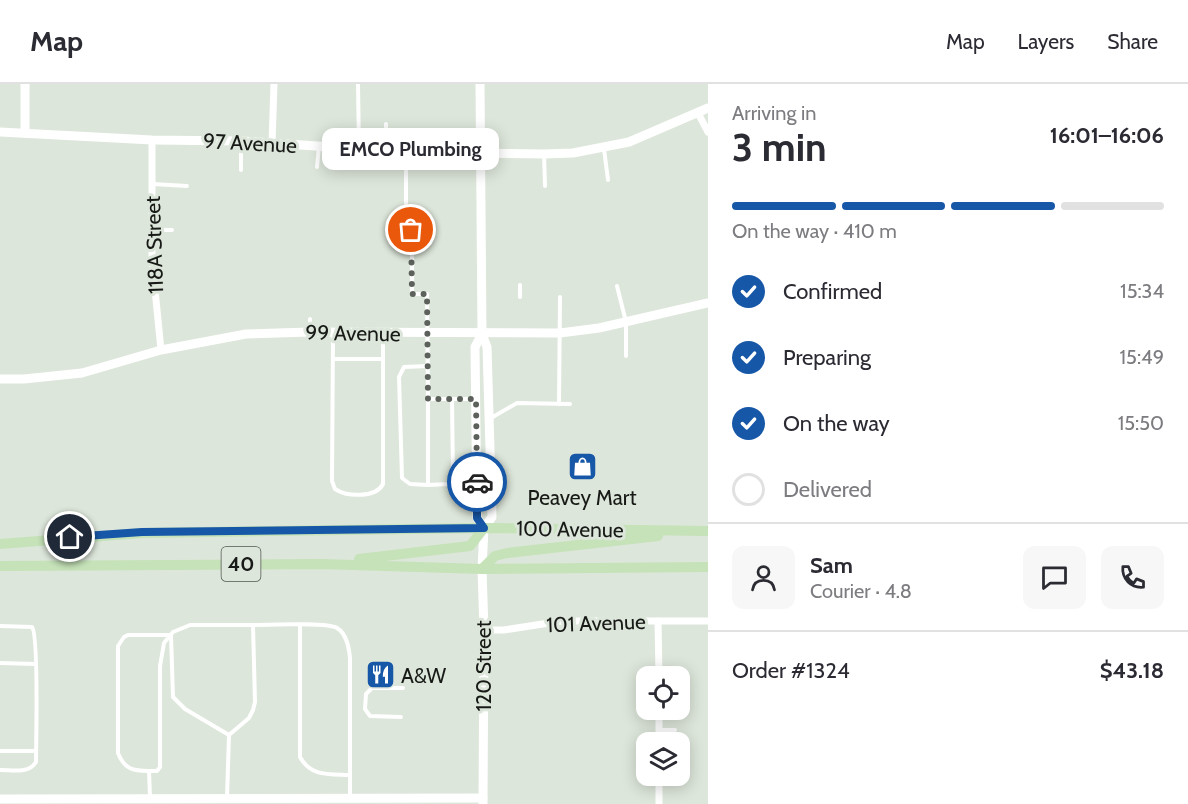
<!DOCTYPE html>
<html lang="en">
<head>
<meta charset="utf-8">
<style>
  :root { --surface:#fff; --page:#f7f7f7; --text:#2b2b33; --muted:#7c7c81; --line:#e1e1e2; --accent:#1757a7 }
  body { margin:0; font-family:Cabin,sans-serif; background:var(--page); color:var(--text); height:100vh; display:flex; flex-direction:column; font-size:22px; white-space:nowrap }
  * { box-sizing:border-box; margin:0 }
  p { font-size:20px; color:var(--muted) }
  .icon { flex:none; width:33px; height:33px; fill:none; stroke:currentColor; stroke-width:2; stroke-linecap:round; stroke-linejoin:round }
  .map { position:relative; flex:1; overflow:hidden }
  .sheet { display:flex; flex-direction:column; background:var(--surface); width:480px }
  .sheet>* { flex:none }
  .fabs { position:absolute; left:636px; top:582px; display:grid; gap:12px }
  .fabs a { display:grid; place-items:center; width:54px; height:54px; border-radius:12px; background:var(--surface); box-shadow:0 3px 15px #0003; font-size:30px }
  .pin { position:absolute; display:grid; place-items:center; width:51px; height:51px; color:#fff; margin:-26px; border:3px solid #fff; border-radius:50%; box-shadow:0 2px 6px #0007 }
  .courier { position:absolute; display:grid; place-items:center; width:60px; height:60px; margin:-30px; border:4px solid #1757a7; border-radius:50%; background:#fff; color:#222; box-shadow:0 2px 8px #0007 }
  .bubble { position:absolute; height:42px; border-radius:12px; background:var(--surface); box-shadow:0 3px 15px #0003; font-size:20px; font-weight:700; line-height:42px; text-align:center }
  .summary em { font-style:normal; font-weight:700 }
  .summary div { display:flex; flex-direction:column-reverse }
  .summary { display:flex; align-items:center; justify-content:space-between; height:102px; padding:0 24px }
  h1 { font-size:39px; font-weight:700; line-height:45px }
  .bar { display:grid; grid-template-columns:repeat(4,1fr); gap:9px 6px; align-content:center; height:72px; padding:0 24px }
  .bar i { height:8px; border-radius:4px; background:var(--line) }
  .bar .current { background:var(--accent) }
  .bar p { grid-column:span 4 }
  .line { display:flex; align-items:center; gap:15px; padding:0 24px; border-top:2px solid var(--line) }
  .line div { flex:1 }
  .round { display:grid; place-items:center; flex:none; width:63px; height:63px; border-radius:12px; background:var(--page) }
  ol { padding:0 24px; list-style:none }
  li { display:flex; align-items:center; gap:18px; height:66px }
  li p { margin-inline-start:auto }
  li .icon { padding:6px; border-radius:50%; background:var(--accent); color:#fff; stroke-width:4 }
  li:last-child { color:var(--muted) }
  li i { width:33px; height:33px; border:3px solid var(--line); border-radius:50% }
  header { display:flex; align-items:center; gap:36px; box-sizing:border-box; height:84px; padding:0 30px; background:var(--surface); border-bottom:2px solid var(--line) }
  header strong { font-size:28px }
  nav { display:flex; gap:33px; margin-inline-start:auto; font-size:21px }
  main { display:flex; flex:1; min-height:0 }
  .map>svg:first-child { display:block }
</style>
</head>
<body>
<header>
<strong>Map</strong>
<nav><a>Map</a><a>Layers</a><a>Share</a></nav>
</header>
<main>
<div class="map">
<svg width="708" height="720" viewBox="0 0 708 720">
  <rect width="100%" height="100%" fill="#dde6da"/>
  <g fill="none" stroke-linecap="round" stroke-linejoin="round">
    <g stroke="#fff" stroke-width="4">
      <polyline points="358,0 359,65"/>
      <polyline points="386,40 386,66"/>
      <polyline points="604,65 608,96"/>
      <polyline points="406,69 406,131 412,143 412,210 427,210 428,315 475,315"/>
      <polyline points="544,70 545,102"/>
      <polyline points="317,83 319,63"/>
      <polyline points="241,86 241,57"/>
      <polyline points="153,100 187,102"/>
      <polyline points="152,146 172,146"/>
      <polyline points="520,201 520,213"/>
      <polyline points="617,202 626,238 626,272"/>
      <polyline points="310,235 310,247"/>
      <path d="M333,249L332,397L335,405C347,413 376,414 383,400V249"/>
      <polyline points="333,275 383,275"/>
      <polyline points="428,282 404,283 399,293 402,394 410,400 428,401"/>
      <polyline points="428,315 428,401 449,400 453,394 452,315"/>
      <polyline points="559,320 560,213"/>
      <polyline points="491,334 517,319 570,320"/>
      <path d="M253,541C270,541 326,538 337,544C347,550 349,564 350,574V713"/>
      <path d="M300,541V673C311,693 329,690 350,691"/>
      <path d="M0,542L32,543C39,552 36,659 36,678C29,690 12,686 0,686"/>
      <polyline points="0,579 36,580"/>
      <polyline points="401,633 370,632 365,625 366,610 372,604 403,604"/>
      <polyline points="660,646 675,646"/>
      <polyline points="0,667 36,667"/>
      <path d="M149,687C133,687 124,685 118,669V562L124,553L128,551H171L173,613L185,625L229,651"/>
      <polyline points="150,713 149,687 157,687 160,683 160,582 164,559 173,548 190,541 253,541 255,618 253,626 249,634 229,651 227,714"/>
    </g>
    <g stroke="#fff" stroke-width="7">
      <polyline points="698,29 708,48"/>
      <polyline points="152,56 152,176 161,266"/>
      <polyline points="272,59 274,0"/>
      <polyline points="658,537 659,592"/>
      <polyline points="484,546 504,546 562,537 708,537"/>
      <polyline points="659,626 659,658"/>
      <polyline points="659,692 659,720"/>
    </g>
    <g stroke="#fff" stroke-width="9">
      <polyline points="480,0 482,250 487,263 492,433 484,444 482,485 484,546 483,720"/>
      <polyline points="0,48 152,56 241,57 406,68 544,70 573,69 629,58 708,24"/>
      <polyline points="25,49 25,0"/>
      <polyline points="482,250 475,263 477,434 484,444"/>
      <polyline points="0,295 24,295 82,289 161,266 246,250 310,248 560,249 599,244 708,219"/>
      <polyline points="0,715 483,714"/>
    </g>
    <g stroke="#c5e2b8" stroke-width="10">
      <polyline points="0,460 142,449 484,444 708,447"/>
      <polyline points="359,475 470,462 484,444"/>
      <polyline points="0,482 321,480 482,485 708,483"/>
      <polyline points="482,485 495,472 507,469 658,452"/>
    </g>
  </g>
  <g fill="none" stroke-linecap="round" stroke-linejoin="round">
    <polyline stroke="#5c615b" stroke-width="6" stroke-dasharray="0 10.8" points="411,146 412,210 427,210 428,315 476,315 477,398"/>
    <polyline stroke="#1757a7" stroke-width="8" points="70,453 142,448 484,444 477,434 477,398"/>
  </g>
  <defs>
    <symbol id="shop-square" viewBox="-11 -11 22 22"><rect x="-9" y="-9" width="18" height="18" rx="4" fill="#1757a7" stroke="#dde6da"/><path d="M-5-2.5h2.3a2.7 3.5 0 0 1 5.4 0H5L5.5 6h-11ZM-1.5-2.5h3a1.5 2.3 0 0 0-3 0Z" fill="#fff"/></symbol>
    <symbol id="restaurant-square" viewBox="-11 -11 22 22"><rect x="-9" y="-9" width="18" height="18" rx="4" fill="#1757a7" stroke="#dde6da"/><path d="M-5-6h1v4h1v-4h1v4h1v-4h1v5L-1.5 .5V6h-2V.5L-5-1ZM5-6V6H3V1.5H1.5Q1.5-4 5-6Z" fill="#fff"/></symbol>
  </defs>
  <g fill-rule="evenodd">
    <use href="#shop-square" x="566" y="366" width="33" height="33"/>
    <use href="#restaurant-square" x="364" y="574" width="33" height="33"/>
  </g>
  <g text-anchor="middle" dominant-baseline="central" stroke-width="6" stroke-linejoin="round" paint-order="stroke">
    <rect fill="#dde6da" stroke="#525751" stroke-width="1.5" x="221.5" y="463" width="39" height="34" rx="4.5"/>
    <g font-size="20" font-weight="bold" fill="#171a16">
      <text x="241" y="480">40</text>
    </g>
    <g font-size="21" fill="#171a16" stroke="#dde6da">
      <text transform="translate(250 59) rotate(3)">97 Avenue</text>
      <text transform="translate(154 161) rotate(-92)">118A Street</text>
      <text transform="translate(353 249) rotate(1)">99 Avenue</text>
      <text transform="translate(570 445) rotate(1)">100 Avenue</text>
      <text transform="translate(596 539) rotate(-2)">101 Avenue</text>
      <text transform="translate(483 582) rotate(-90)">120 Street</text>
    </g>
    <g font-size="21" fill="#171a16" stroke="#dde6da">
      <text x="582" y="413">Peavey Mart</text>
      <text x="401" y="591" text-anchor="start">A&amp;W</text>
    </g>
  </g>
</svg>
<div class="fabs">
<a><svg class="icon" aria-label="locate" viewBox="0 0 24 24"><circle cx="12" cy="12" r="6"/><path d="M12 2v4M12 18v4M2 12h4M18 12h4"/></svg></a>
<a><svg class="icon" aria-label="layers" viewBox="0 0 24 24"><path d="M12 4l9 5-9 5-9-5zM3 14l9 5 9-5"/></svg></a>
</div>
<div class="pin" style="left:411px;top:146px;background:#ea580c"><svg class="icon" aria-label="bag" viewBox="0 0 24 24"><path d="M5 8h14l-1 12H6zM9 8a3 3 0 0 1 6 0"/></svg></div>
<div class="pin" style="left:70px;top:453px;background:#1f2937"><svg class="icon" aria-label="home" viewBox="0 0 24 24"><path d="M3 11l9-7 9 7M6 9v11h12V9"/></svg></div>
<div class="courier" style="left:477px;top:398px"><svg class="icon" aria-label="car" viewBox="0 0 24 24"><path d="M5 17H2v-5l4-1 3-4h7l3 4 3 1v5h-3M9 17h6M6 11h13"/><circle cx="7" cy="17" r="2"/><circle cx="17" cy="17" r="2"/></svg></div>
<div class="bubble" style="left:322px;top:44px;width:177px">EMCO Plumbing</div>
</div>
<section class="sheet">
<div class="summary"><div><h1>3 min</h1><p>Arriving in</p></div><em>16:01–16:06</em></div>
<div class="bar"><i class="current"></i><i class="current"></i><i class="current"></i><i></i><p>On the way · 410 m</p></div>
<ol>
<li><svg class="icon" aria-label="check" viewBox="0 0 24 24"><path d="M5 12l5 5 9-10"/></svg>Confirmed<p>15:34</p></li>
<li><svg class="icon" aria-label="check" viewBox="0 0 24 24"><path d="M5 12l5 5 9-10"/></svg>Preparing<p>15:49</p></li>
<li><svg class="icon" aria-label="check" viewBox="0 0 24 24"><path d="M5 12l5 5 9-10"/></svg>On the way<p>15:50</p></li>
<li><i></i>Delivered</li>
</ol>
<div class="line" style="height:108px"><a class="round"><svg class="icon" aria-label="person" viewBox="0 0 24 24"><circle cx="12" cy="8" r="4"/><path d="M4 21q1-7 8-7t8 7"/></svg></a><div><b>Sam</b><p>Courier · 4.8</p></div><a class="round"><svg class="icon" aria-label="chat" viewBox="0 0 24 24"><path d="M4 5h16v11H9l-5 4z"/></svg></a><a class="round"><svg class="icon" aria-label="phone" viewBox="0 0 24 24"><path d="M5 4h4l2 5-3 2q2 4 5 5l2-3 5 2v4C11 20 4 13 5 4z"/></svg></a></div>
<div class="line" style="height:78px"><div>Order #1324</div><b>$43.18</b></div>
</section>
</main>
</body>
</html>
